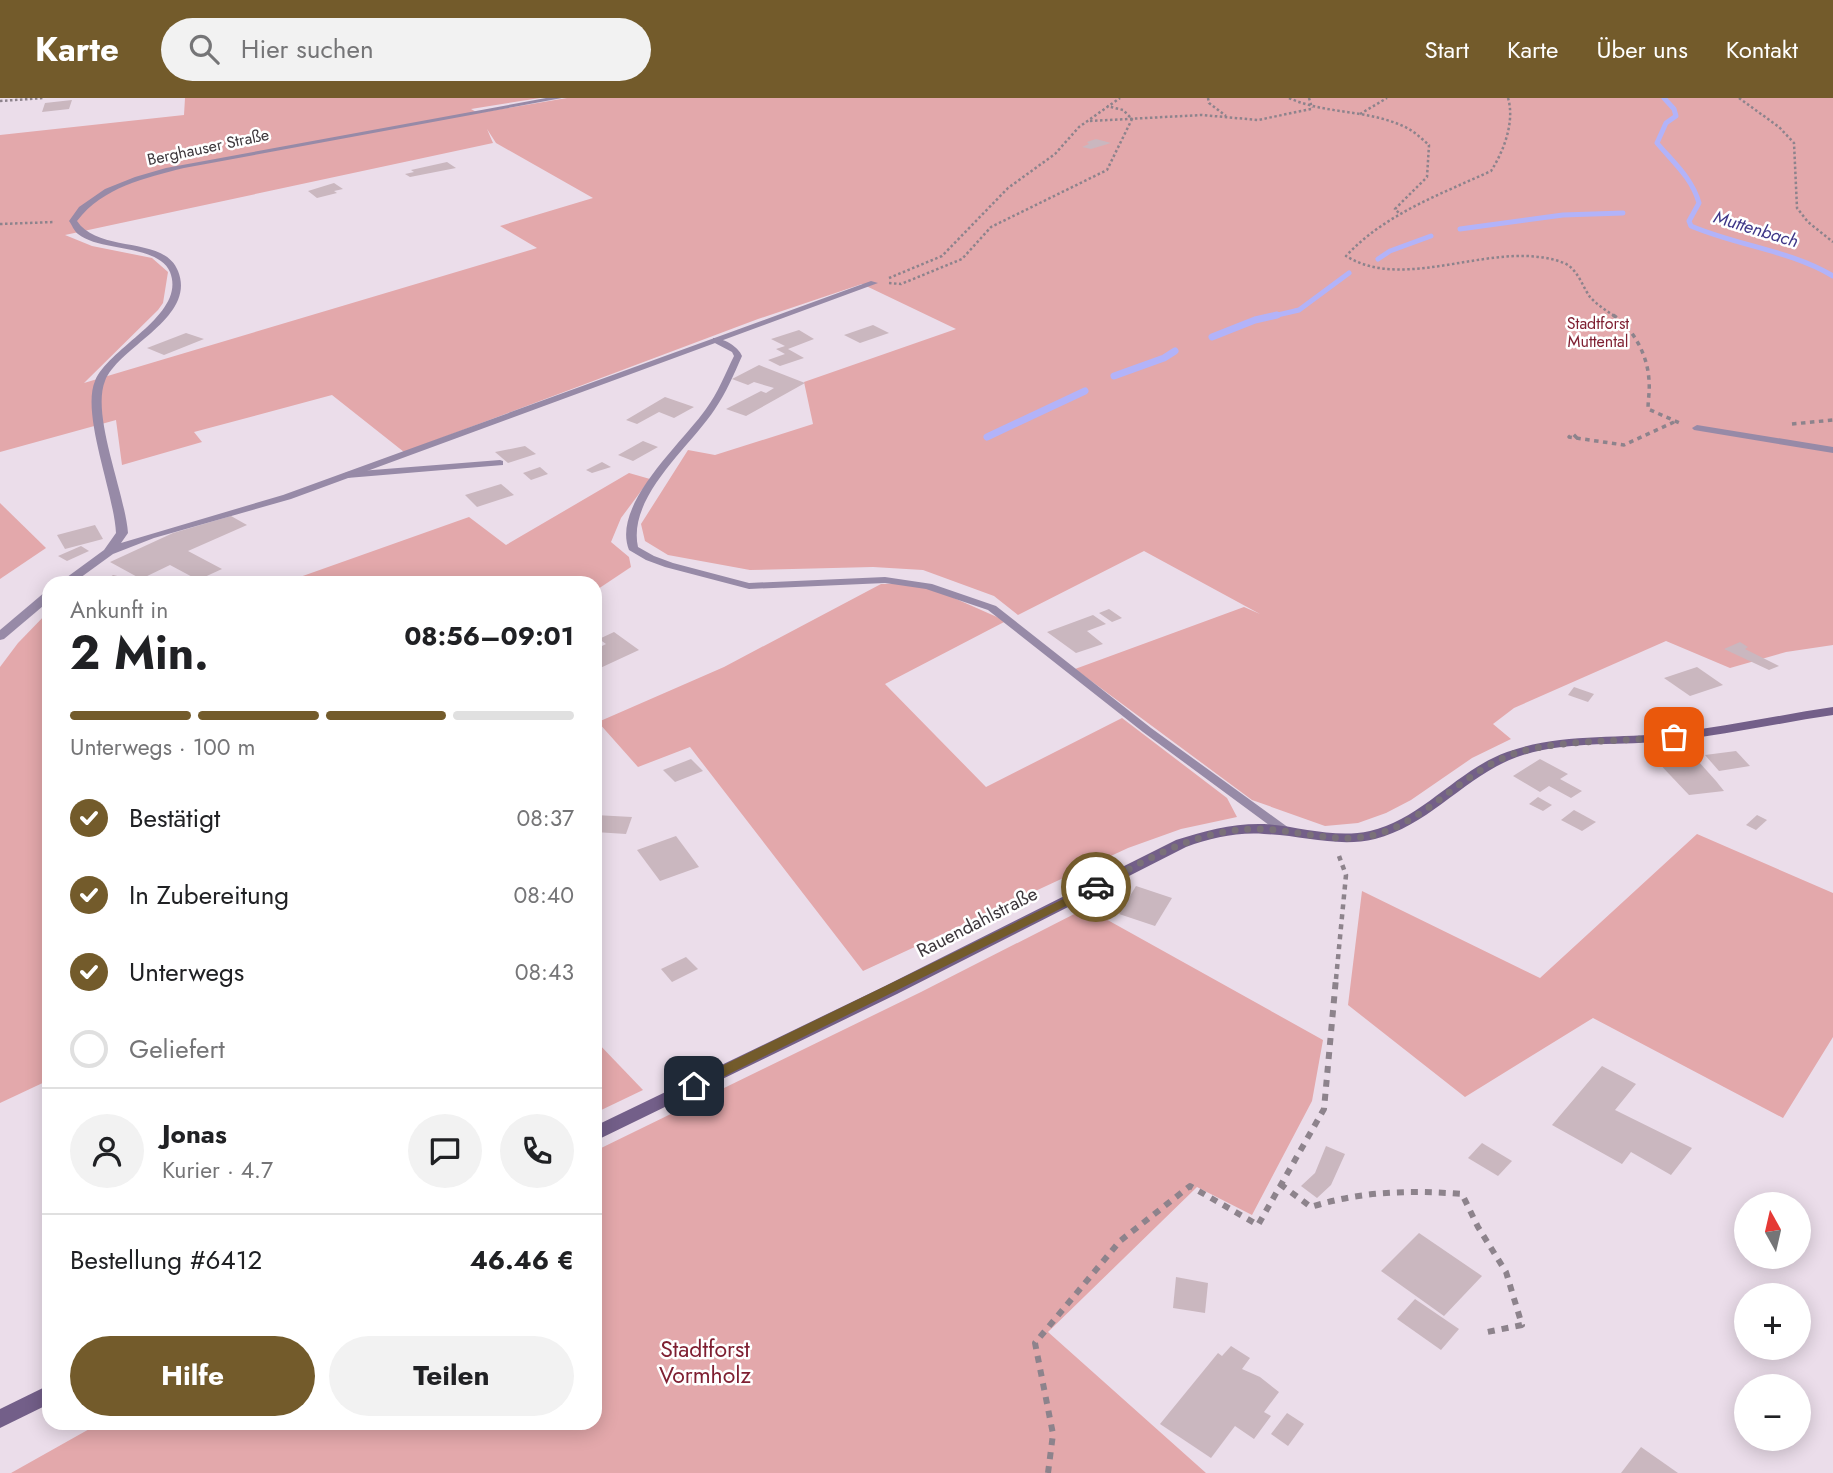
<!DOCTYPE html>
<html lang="de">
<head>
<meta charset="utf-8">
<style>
  :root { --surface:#fff; --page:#f2f2f2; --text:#202124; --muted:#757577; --line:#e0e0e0; --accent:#735b2b }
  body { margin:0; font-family:Jost,sans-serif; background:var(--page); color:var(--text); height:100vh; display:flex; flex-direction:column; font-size:26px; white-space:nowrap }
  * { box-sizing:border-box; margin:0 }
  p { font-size:23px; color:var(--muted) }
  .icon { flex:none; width:38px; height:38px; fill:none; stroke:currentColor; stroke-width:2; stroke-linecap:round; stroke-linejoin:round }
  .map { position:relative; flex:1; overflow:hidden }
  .drawer { position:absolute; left:42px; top:478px; width:560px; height:854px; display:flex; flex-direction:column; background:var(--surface); border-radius:21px; box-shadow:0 4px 18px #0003 }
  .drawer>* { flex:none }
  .needle { width:46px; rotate:352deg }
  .tools { position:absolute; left:1734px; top:1094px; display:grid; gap:14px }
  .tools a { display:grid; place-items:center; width:77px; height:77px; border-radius:50%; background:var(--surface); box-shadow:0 4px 18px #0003; font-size:35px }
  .pin { position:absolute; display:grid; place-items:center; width:60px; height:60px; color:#fff; margin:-30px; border-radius:14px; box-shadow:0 4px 10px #0006 }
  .courier { position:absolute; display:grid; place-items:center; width:70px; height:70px; margin:-35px; border:5px solid #735b2b; border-radius:50%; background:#fff; color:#222; box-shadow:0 2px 9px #0007 }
  .summary em { font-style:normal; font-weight:700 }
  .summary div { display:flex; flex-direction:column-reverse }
  .summary { display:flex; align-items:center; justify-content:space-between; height:119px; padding:0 28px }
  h1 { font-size:46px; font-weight:700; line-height:52px }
  .bar { display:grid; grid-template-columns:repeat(4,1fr); gap:10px 7px; align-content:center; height:84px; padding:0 28px }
  .bar i { height:9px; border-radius:5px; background:var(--line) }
  .bar .active { background:var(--accent) }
  .bar p { grid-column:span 4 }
  .line { display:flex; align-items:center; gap:18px; padding:0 28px; border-top:2px solid var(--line) }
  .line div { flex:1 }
  .round { display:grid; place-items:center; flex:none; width:74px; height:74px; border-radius:37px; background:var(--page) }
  ol { padding:0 28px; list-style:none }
  li { display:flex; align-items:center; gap:21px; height:77px }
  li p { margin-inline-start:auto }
  li .icon { padding:7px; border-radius:50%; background:var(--accent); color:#fff; stroke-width:4 }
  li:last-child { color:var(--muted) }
  li i { width:38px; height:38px; border:4px solid var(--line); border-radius:50% }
  .cta { display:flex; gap:14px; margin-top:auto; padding:14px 28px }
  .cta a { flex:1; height:80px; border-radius:42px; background:var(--accent); color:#fff; font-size:28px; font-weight:700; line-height:80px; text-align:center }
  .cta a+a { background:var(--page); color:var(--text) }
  header { display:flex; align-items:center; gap:42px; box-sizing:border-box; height:98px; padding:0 35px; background:var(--accent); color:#fff }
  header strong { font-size:33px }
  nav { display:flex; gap:38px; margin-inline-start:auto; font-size:24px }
  .search { width:490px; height:63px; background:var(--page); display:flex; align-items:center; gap:18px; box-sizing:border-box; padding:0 24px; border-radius:38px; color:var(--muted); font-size:26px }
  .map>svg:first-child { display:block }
</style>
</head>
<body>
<header>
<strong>Karte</strong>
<div class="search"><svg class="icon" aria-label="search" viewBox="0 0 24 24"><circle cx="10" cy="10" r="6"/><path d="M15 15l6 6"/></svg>Hier suchen</div>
<nav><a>Start</a><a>Karte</a><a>Über uns</a><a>Kontakt</a></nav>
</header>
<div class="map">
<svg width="1833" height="1375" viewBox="0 0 1833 1375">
  <rect width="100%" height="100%" fill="#ebddea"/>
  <g fill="#e3a8ab" fill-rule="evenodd">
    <path d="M185,0H540L471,11L478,15L567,0H1833V547L1786,554L1730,570L1666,543L1514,610L1493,626L1511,641L1472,660L1411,702L1386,715L1358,725L1325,728L1252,702L1075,571L1244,509L1260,516L1144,453L1018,517L994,498L923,472L873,469L750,472L668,457L645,443L641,426L688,352L715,357L813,326L804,284L956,231L862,186L758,221L404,354L332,297L194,334L202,344L122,367L116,322L0,354V37L184,17ZM487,31L496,45L593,100L500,128L537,150L84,285L158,212L163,205L168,174L152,160L92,148L65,137L493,45Z"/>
    <polygon points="629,375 650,381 621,420 611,444 629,459 631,469 595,493 595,485 283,485 469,419 506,447"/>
    <polygon points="0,405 46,450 0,481"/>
    <polygon points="920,485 1006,523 885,586 986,689 1122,620 1227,700 1237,719 1181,731 1128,750 863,873 690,649 638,669 598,624 724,569 881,486"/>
    <polygon points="49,513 49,982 0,1005 0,569 18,545"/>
    <polygon points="1697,736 1833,795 1833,939 1783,1020 1593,920 1465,999 1348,907 1362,793 1540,880"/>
    <polygon points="1086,810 1323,942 1312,1003 1252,1117 1197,1089 1048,1234 1206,1375 11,1375 100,1325 595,1325 595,1053 921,894"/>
    <polygon points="595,942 643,992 595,1015"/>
  </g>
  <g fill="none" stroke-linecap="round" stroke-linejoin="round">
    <g stroke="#b2b3f9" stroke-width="5">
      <path d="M1664,0L1674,11L1676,18L1666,25L1657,45C1673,64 1692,80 1699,105L1689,123L1691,128C1738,148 1789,152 1833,178"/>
      <polyline points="1460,131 1563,117 1623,115"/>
      <polyline points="1378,161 1390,153 1431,138"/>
      <polyline points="1269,219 1299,212 1349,175"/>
    </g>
    <g stroke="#b2b3f9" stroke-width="7">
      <polyline points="1212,239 1255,222 1277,217"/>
      <polyline points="1114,278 1164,260 1175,253"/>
      <polyline points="987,339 1085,293"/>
    </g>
  </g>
  <g fill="#cab7bf">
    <polygon points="72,2 69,11 42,14 45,5"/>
    <polygon points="1096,41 1111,45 1091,51 1082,49 1089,46 1087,44"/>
    <polygon points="447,64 456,70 410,79 405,76 414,74 411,72"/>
    <polygon points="334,85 343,91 334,93 337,95 317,100 308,93"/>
    <polygon points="873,227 889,235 860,245 844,237"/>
    <polygon points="799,232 814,241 788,251 804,260 780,268 768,262 785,256 776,251 785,248 771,241"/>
    <polygon points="186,235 204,241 164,257 147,250"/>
    <polygon points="759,267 805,285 746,318 726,311 761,293 766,295 774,290 754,284 748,287 732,281"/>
    <polygon points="665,299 694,309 674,320 659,314 637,326 626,322"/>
    <polygon points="643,343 658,349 633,363 618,357"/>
    <polygon points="525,348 536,356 508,365 495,354"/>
    <polygon points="602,364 611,369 592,375 586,372"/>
    <polygon points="540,369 548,376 531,382 523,375"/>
    <polygon points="501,386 514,397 477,409 465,397"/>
    <polygon points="231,418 247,427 188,453 222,471 198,482 170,467 141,481 110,464 173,435"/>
    <polygon points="95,427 103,441 65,451 57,437"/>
    <polygon points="81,448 89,453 67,463 58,458"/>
    <polygon points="113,477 130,481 125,485 105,483"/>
    <polygon points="1109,511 1122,520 1112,524 1099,515"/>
    <polygon points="1093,517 1106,526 1087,533 1103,546 1076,555 1047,534"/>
    <polygon points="614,534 639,552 598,571 595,569 595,548 598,550 606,546 599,541"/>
    <polygon points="1740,544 1748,549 1745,551 1779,568 1769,572 1724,551"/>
    <polygon points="1697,569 1723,587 1690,598 1664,580"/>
    <polygon points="1574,589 1594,596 1588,604 1568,597"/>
    <polygon points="1736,653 1750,668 1719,673 1705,657"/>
    <polygon points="1690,654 1716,683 1724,693 1689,697 1653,659"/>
    <polygon points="691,661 703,673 675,684 663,672"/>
    <polygon points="1540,661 1568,676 1560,681 1582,693 1571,700 1549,688 1540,694 1513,678"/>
    <polygon points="1538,699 1552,707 1543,713 1529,706"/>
    <polygon points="1574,712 1596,724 1582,733 1561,722"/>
    <polygon points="595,717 632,719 626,736 595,734"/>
    <polygon points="1757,717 1767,722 1756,732 1746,727"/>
    <polygon points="676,738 699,769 660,783 637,752"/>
    <polygon points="1136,788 1172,800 1155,828 1119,816"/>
    <polygon points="686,859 698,871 672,884 661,871"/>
    <polygon points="1602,968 1636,986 1615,1012 1692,1050 1671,1077 1631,1054 1622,1066 1552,1027"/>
    <polygon points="1482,1045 1512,1063 1498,1078 1468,1060"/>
    <polygon points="1326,1048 1345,1056 1331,1087 1317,1100 1301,1088 1315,1075"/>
    <polygon points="1419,1135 1482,1178 1444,1218 1381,1173"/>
    <polygon points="1176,1179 1208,1185 1205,1215 1173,1210"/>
    <polygon points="1415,1201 1459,1231 1441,1252 1397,1221"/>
    <polygon points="1231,1248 1250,1260 1242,1271 1260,1279 1279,1294 1264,1314 1271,1318 1254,1341 1235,1328 1211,1360 1160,1326 1218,1255 1222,1258"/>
    <polygon points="1287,1315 1304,1326 1288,1348 1271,1336"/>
    <polygon points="1641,1349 1678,1375 1621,1375"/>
  </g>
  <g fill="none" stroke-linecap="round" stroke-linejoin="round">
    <g stroke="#8d838c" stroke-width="2.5" stroke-dasharray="2.5 2.5" stroke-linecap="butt">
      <polyline points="1208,0 1209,5 1226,18"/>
      <path d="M1289,0C1327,17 1370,11 1407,30C1415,34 1422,41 1429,47L1427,79L1395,111L1400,116"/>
      <polyline points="1309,0 1312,10"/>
      <path d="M1508,0C1515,23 1504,53 1491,73C1439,97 1385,116 1346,158C1407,196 1497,139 1564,165C1578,171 1582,188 1590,199C1597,207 1607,213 1616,219"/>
      <polyline points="1739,0 1779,29 1794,45 1797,110 1808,124 1833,144"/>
      <polyline points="0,3 44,0"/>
      <polyline points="1360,16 1387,0"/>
      <polyline points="1090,23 1202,17 1258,22 1311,11"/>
      <polyline points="0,126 55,124"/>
      <polyline points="889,180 942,158 1008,90 1055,56 1079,29 1120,0"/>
      <polyline points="889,185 901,186 962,161 991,129 1107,72 1132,21 1123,12 1107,8"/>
    </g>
    <g stroke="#8d838c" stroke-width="3.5" stroke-dasharray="4.5 4.5" stroke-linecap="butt">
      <path d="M1613,217C1634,231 1648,258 1649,283C1650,292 1648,302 1648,311L1682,326"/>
      <polyline points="1792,326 1833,322"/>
      <polyline points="1577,340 1573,336 1569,339 1624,347 1674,324"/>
    </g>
    <polyline stroke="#8d838c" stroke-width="4.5" stroke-dasharray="5 5" stroke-linecap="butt" points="1336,881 1346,777 1339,758"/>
    <g stroke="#8d838c" stroke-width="6" stroke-dasharray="7 7" stroke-linecap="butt">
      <path d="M1280,1086L1311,1109C1361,1093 1410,1092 1462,1096L1478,1129L1506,1174L1522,1227L1482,1235"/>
      <polyline points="1048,1375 1053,1336 1035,1245 1120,1143 1190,1088 1258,1127 1324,1011 1336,880"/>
    </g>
    <g fill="#978aa7" fill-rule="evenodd">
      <path d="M713,240C723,240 738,248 742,258C734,276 726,295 715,311C690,349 627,399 638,449L654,458L673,465L749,485L885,479L932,486L996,508L1151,630L1289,730L1291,733L1289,736H1281L1143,634L988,512L926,491L885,485L749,491L665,469L646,462L629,452C611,407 682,345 706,311C718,295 725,276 734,258L732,254L713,244Z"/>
      <polygon points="1697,327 1833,349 1833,355 1694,332 1692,330"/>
      <polygon points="500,362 503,363 503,367 347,380 342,377 347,374"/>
    </g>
    <g fill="#978aa7" fill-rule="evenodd">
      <path d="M546,0H562L184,70C145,80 103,89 77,123C99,156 164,137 178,173C197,220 119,248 105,283C91,317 125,395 128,435L121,445L283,397L871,183L878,185L291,401L154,440L113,456L73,485H59L104,452L116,435C114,395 81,316 95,283C110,248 187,217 170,174C158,146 100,154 78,136C74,133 72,127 69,123L79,109L105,91L135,79L166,70Z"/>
      <polygon points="49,493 49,503 4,541 0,542 0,532 45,494"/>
    </g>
    <g fill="#735f89" fill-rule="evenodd">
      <path d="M1833,609V617C1779,625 1725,637 1670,643C1620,648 1565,642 1517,659C1465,678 1430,727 1375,741C1338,750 1301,737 1264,736C1237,734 1211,740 1186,749L897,896L595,1043V1028L885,888L1176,742C1204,733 1234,725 1264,726C1299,728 1334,741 1370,733C1422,721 1457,672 1507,654C1559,635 1616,641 1670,635C1725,629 1779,617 1833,609Z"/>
      <polygon points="49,1287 49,1306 0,1330 0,1311"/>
    </g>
  </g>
  <polygon fill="#735b2b" points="1096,785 1100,786 1100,791 699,991 689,991 687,988 689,984"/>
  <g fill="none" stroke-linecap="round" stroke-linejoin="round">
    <path stroke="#7a7179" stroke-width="7" stroke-dasharray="0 12.6" d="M1096,789C1149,760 1201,729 1264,731C1301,733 1337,746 1374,737C1423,724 1456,682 1501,661C1543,640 1625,644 1674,639"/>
  </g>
  <g text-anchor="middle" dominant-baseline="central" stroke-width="5" stroke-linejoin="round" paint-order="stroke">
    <g font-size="16" fill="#3d373c" stroke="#fff">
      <text transform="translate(208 49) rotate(-12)">Berghauser Straße</text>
    </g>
    <g font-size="16" fill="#7f2032" stroke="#fff">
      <text x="1598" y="225">Stadtforst<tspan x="1598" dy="18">Muttental</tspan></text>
    </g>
    <g font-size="18" font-style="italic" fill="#3f3788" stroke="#fff">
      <text transform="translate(1756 131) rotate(17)">Muttenbach</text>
    </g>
    <g font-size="19" fill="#3d373c" stroke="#fff">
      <text transform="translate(977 824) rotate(-27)">Rauendahlstraße</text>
    </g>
    <g font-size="23" fill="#7f2032" stroke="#fff">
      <text x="705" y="1251">Stadtforst<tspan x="705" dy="26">Vormholz</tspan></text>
    </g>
  </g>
</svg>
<div class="tools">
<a><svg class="needle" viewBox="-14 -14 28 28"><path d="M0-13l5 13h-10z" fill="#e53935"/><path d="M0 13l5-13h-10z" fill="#757577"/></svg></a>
<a>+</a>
<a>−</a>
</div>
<div class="pin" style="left:1674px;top:639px;background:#ea580c"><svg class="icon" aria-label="bag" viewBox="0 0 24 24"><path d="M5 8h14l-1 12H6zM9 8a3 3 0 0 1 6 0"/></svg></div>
<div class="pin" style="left:694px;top:988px;background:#1f2937"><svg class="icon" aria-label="home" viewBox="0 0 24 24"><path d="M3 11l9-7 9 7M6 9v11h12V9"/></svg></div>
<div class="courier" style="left:1096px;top:789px"><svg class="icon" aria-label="car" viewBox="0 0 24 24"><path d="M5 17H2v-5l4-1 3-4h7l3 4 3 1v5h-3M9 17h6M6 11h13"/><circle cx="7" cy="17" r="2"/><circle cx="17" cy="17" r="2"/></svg></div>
<section class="drawer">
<div class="summary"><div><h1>2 Min.</h1><p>Ankunft in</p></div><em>08:56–09:01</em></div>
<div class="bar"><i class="active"></i><i class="active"></i><i class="active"></i><i></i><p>Unterwegs · 100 m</p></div>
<ol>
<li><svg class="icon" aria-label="check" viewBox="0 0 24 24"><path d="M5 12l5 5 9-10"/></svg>Bestätigt<p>08:37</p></li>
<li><svg class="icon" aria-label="check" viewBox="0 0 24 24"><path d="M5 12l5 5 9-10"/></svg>In Zubereitung<p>08:40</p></li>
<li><svg class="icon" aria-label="check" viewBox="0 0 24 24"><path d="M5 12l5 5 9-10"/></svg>Unterwegs<p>08:43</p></li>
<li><i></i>Geliefert</li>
</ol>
<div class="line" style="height:126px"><a class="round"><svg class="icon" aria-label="person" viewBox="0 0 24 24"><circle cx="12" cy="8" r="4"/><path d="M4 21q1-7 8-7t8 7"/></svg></a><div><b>Jonas</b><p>Kurier · 4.7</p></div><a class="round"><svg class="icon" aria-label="chat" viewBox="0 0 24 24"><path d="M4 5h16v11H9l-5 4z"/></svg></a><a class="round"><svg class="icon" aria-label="phone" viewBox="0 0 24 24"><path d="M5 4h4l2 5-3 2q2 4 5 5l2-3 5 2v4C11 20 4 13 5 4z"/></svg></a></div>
<div class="line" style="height:91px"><div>Bestellung #6412</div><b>46.46 €</b></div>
<div class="cta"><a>Hilfe</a><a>Teilen</a></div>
</section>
</div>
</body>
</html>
